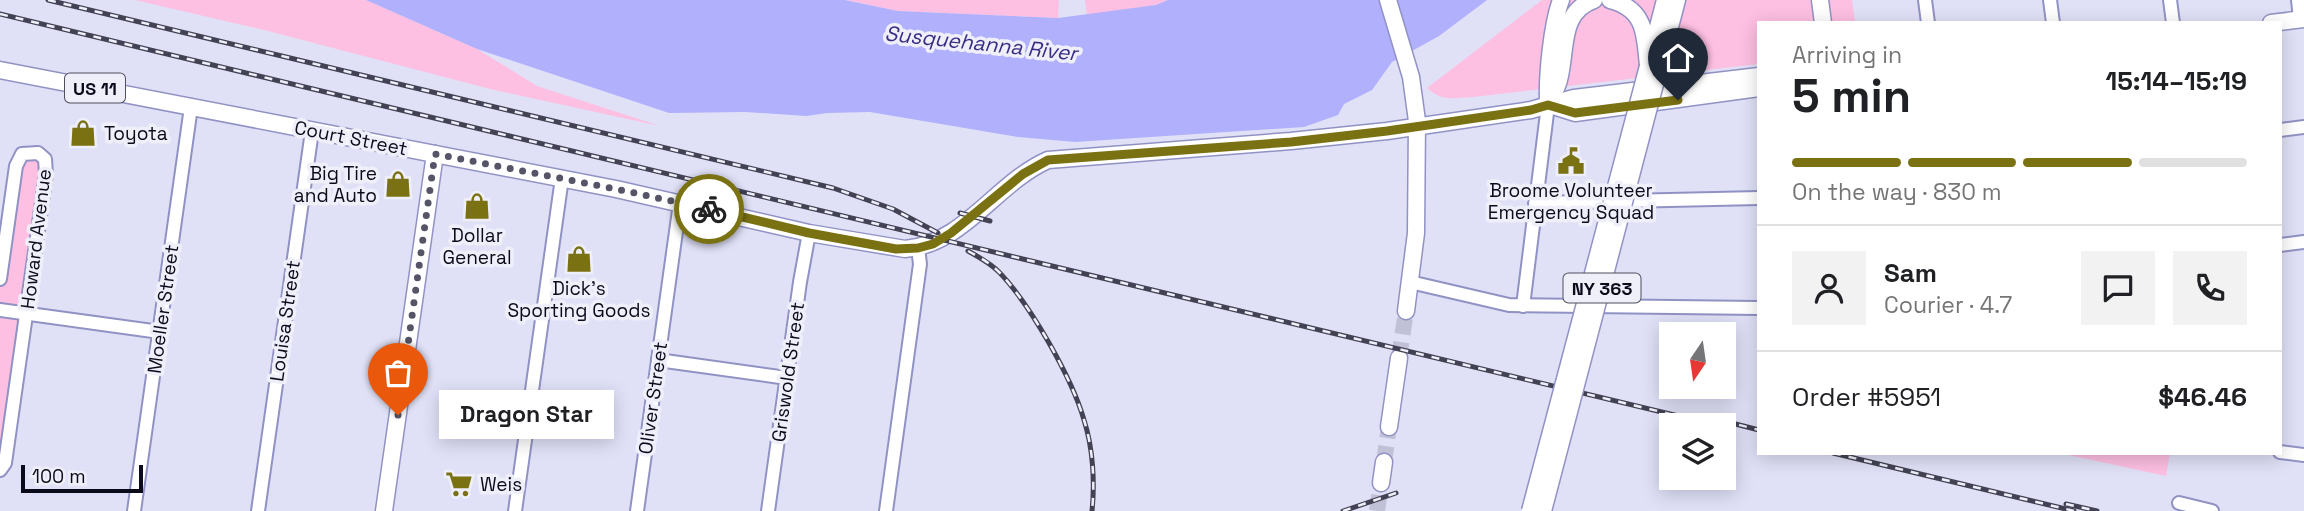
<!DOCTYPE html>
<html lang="en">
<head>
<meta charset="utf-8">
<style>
  :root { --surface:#fff; --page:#f2f2f2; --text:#202124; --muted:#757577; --line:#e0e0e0; --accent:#7a7112 }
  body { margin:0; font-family:"Space Grotesk",sans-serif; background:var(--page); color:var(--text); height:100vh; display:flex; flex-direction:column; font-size:26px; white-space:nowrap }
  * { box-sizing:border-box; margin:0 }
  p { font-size:23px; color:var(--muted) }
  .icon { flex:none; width:38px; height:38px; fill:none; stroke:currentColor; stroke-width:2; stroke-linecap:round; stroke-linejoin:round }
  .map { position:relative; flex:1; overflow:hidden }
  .side { position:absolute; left:1757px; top:21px; width:525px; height:434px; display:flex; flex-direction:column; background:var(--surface); border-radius:0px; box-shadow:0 4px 18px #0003 }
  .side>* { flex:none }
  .needle { width:46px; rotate:193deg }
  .controls { position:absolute; left:1659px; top:322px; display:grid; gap:14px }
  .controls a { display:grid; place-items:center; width:77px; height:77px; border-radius:0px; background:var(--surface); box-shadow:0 4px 18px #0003; font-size:35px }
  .scale { position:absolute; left:21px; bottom:18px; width:122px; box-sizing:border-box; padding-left:7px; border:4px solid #0b0a1b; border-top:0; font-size:19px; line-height:24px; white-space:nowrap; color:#0b0a1b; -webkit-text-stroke:5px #efeffa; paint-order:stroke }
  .pin { position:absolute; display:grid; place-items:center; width:60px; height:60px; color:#fff; margin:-72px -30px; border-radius:50% 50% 50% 0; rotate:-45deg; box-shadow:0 0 7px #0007 }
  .pin .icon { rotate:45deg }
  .courier { position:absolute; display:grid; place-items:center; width:70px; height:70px; margin:-35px; border:5px solid #7a7112; border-radius:50%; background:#fff; color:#222; box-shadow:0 2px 9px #0007 }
  .bubble { position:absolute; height:49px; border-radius:0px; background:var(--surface); box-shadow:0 4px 18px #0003; font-size:23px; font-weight:700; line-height:49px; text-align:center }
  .summary em { font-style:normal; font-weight:700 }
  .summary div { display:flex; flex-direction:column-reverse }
  .summary { display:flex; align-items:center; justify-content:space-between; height:119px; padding:0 35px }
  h1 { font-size:46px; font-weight:700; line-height:52px }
  .bar { display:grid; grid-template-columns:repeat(4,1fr); gap:10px 7px; align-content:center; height:84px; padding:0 35px }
  .bar i { height:9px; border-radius:5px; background:var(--line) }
  .bar .active { background:var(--accent) }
  .bar p { grid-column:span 4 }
  .line { display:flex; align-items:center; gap:18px; padding:0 35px; border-top:2px solid var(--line) }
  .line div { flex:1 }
  .round { display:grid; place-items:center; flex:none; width:74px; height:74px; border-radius:0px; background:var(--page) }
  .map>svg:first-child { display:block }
</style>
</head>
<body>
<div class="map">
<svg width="2304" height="511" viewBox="0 0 2304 511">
  <rect width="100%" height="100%" fill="#e0e1f7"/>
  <g fill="#fdbfe2">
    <polygon points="135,0 366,0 477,49 537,86 660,126 494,90 268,31"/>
    <polygon points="846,0 1059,0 1058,18 898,11"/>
    <polygon points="1085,0 1168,0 1156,5 1087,15"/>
    <path d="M1542,0H1852L1855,23H1759V64L1473,97C1453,98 1443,102 1427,88Z"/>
    <polygon points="20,156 45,161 0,470 0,277"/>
    <polygon points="2059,453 2170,453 2166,476"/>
  </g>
  <polygon fill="#b0b0fc" points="366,0 845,0 898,11 1058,18 1156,5 1168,0 1487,0 1439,36 1392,62 1372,90 1344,104 1338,115 1304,127 1075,142 1018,137 870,112 827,113 806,116 745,112 669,113 477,49"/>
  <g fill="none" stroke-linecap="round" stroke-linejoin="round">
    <g stroke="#c0c1d6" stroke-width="16" stroke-dasharray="16 8" stroke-linecap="butt">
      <polyline points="1399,358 1406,311"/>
      <polyline points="1384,462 1389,427"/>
      <polyline points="1377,511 1381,483"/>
    </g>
    <defs>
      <g id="minor">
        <polyline points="1925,0 1928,23"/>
        <polyline points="2050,0 2053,23"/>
        <polyline points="2170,0 2173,23"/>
        <polyline points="2298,0 2300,19"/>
        <polyline points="2280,130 2304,127"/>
        <polyline points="1535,203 1759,198"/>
        <polyline points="2280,245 2304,242"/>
        <polyline points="0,279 16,166 22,154 38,153 45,159 46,174 5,463 0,470"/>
        <polyline points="1410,282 1509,305 1759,308"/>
        <polyline points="1523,306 1548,105"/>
        <polyline points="0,310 160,332"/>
        <polyline points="658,360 787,378"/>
        <polyline points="2280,452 2304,455"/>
        <polyline points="2179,503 2212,511"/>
        <polyline points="134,511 191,107"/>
        <polyline points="258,511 312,131"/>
        <polyline points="515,511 562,178"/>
        <polyline points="637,511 680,203"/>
        <polyline points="768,511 800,282 809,233"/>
        <polyline points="886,511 920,264 918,248"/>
      </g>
      <g id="major">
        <polyline points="1388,0 1411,77 1417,121 1416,233 1406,311"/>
        <path d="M1610,0C1646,9 1645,35 1648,66"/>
        <polyline points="1820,0 1823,23"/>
        <polyline points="2271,23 2304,19"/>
        <polyline points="1651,54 1665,0"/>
        <polyline points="1660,65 1677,0"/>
        <path d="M0,70L616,189L809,233L905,249C964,244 996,183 1048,160L1291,141L1387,131L1531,110L1574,98L1759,76"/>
        <path d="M1548,101C1547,75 1552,24 1561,0"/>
        <path d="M1548,105C1552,97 1557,88 1559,80C1567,50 1559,12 1594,0"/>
        <polyline points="1550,105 1575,113 1759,88"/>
        <polyline points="1389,427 1399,358"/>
        <polyline points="1381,483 1384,462"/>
        <polyline points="384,511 435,154"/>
      </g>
    </defs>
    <use href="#minor" stroke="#9192c4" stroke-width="16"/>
    <use href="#major" stroke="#9192c4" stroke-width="19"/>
    <use href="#minor" stroke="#fff" stroke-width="12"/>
    <use href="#major" stroke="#fff" stroke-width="16"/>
    <defs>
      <g id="rail">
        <polyline points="48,0 833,188 893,209 938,233"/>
        <polyline points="0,14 1716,425"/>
        <polyline points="960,213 990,221"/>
        <path d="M968,251C979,257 990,263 999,272C1030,304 1072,378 1084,420C1093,448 1095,482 1092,511"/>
        <polyline points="1708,417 1759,430"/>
        <polyline points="1833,453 2074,511"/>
        <polyline points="2066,504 2097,511"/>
        <polyline points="1343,511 1396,493"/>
      </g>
    </defs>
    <use href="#rail" stroke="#434254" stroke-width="5"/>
    <use href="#rail" stroke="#efeffa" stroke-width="2.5" stroke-dasharray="8" stroke-linecap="butt"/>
    <defs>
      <g id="major-bridge">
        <polyline points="1530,511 1648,66"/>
        <polyline points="1543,511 1660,65"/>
      </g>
    </defs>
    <use href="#major-bridge" stroke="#9192c4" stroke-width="19" stroke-linecap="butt"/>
    <use href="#major-bridge" stroke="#fff" stroke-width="16"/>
  </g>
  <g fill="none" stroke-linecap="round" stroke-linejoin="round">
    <polyline stroke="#565568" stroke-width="7" stroke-dasharray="0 12.6" points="398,415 435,154 616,189 709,209"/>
    <polyline stroke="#7a7112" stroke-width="9" points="709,209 809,233 896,249 918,248 933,244 951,233 1023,174 1048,160 1291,142 1387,131 1531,110 1548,105 1575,113 1678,100"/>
  </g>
  <defs>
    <symbol id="shop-bare" viewBox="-9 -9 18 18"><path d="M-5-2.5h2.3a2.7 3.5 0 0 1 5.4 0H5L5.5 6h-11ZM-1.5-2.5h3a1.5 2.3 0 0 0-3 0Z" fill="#7a7112" stroke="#efeffa" stroke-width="2.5" paint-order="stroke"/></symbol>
    <symbol id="civic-bare" viewBox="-9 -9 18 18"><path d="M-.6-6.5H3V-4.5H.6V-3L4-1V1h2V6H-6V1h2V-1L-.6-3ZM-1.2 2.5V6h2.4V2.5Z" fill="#7a7112" stroke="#efeffa" stroke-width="2.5" paint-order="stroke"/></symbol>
    <symbol id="supermarket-bare" viewBox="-9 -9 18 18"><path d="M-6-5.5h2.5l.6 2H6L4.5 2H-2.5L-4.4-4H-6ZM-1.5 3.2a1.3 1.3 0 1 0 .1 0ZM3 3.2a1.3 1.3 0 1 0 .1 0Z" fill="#7a7112" stroke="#efeffa" stroke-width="2.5" paint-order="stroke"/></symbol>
  </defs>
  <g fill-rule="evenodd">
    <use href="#shop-bare" x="64" y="114" width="38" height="38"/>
    <use href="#civic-bare" x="1552" y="142" width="38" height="38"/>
    <use href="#shop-bare" x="379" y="165" width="38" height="38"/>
    <use href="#shop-bare" x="458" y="187" width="38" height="38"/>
    <use href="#shop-bare" x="560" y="240" width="38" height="38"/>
    <use href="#supermarket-bare" x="440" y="465" width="38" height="38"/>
  </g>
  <g text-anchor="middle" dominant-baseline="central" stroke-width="7" stroke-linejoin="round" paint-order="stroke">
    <g fill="#efeffa" stroke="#4f4f5e" stroke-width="2">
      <rect x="65" y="73.5" width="60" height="29" rx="5"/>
      <rect x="1563.5" y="273.5" width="77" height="29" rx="5"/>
    </g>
    <g font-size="18" font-weight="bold" fill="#0b0a1b">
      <text x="95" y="88">US 11</text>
      <text x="1602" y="288">NY 363</text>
    </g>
    <g font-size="19" fill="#0b0a1b" stroke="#efeffa">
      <text x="104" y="133" text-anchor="start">Toyota</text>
      <text x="377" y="173" text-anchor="end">Big Tire<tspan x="377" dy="22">and Auto</tspan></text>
      <text x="1571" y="190">Broome Volunteer<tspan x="1571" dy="22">Emergency Squad</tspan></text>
      <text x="477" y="235">Dollar<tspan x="477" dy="22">General</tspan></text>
      <text x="579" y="288">Dick's<tspan x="579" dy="22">Sporting Goods</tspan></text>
      <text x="480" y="484" text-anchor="start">Weis</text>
    </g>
    <g font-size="19" fill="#0b0a1b" stroke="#efeffa">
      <text transform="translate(351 138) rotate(11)">Court Street</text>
      <text transform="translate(36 239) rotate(-83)">Howard Avenue</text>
      <text transform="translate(163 309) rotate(-82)">Moeller Street</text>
      <text transform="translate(285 321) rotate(-82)">Louisa Street</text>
      <text transform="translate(788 372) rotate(-82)">Griswold Street</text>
      <text transform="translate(653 398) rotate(-82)">Oliver Street</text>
    </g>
    <g font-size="21" font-style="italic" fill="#392d83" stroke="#efeffa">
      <text transform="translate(981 43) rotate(6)">Susquehanna River</text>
    </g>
  </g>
</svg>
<div class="controls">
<a><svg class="needle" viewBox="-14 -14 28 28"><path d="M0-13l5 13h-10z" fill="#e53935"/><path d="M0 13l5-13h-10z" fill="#757577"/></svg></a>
<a><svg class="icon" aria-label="layers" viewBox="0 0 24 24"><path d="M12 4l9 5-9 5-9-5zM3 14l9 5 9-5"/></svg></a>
</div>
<div class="scale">100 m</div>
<div class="pin" style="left:398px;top:415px;background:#ea580c"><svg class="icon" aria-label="bag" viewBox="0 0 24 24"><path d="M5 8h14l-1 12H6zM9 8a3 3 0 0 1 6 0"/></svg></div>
<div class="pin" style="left:1678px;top:100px;background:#1f2937"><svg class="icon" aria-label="home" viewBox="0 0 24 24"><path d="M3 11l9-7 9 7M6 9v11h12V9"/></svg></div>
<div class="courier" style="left:709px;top:209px"><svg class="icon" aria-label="bike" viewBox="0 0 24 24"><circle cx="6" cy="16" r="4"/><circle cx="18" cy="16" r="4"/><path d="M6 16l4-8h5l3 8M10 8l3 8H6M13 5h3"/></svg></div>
<div class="bubble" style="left:439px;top:390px;width:175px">Dragon Star</div>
<section class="side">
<div class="summary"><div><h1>5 min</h1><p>Arriving in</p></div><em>15:14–15:19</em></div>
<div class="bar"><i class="active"></i><i class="active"></i><i class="active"></i><i></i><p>On the way · 830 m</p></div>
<div class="line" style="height:126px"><a class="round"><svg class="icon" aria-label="person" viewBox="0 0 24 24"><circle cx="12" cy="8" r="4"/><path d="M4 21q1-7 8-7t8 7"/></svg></a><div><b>Sam</b><p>Courier · 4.7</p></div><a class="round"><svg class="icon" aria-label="chat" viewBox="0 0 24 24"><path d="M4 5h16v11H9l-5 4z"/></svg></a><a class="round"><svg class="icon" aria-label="phone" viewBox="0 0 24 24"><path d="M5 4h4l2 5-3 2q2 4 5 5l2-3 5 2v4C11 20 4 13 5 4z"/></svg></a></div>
<div class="line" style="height:91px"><div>Order #5951</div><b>$46.46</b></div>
</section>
</div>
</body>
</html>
